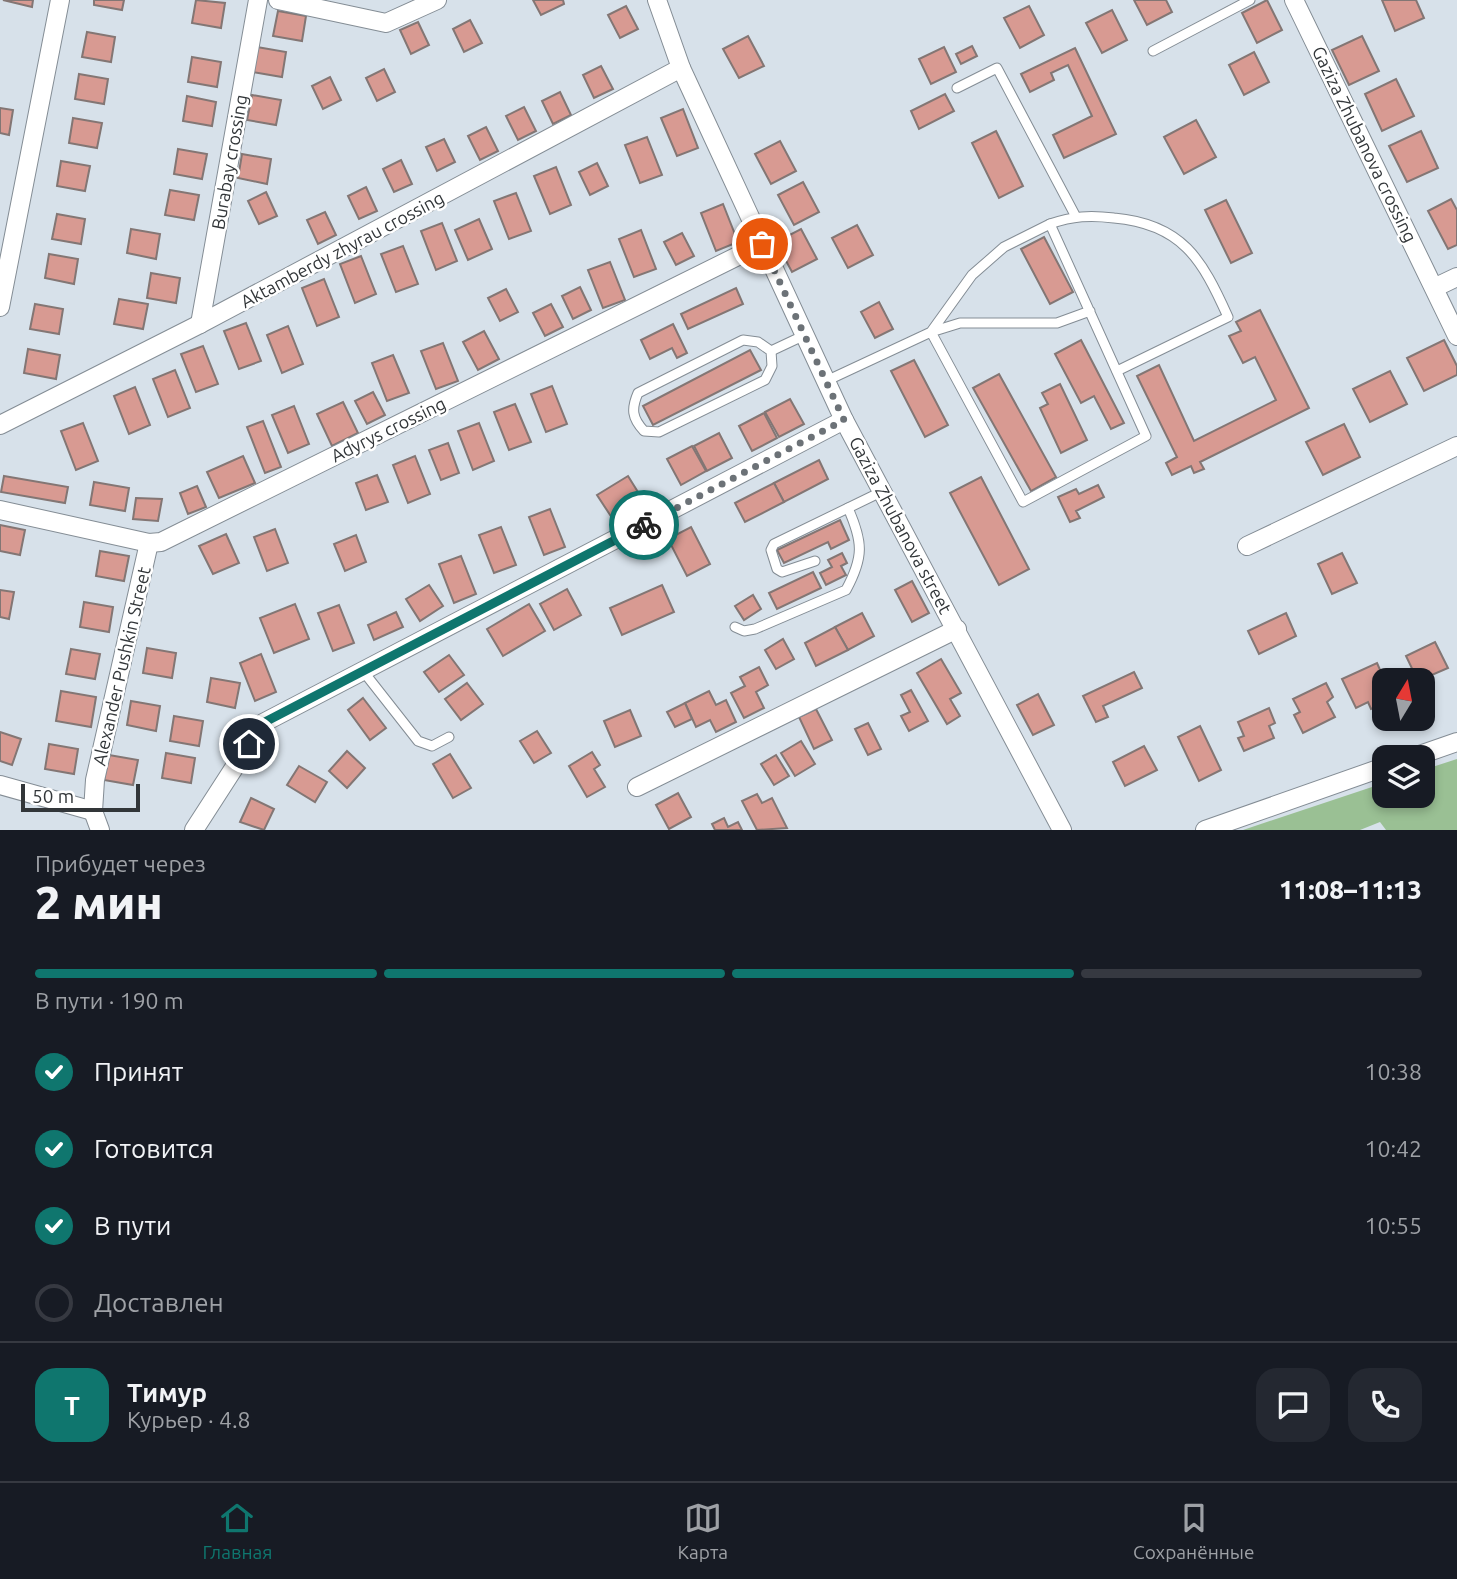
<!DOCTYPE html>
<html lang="ru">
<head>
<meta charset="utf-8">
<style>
  :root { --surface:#171b24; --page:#242831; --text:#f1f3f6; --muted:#9ea1a6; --line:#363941; --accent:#0f766e }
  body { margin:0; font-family:Ubuntu,sans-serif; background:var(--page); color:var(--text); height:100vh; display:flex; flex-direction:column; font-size:26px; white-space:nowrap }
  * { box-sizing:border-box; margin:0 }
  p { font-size:23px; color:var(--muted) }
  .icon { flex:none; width:38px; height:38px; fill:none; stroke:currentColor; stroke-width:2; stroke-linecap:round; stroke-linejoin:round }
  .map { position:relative; height:830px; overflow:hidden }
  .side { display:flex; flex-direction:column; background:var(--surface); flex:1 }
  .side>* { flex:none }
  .needle { width:46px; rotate:10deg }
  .controls { position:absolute; left:1372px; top:668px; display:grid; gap:14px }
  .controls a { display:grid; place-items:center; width:63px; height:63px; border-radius:14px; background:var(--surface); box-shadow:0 4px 10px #0003; font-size:35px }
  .scale { position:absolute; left:21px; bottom:18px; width:119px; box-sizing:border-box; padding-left:7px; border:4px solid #323639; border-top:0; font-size:19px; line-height:24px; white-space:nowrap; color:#323639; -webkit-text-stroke:5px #fff; paint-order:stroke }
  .pin { position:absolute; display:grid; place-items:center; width:60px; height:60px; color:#fff; margin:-30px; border:4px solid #fff; border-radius:50%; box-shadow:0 2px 7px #0007 }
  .courier { position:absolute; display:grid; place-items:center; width:70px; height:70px; margin:-35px; border:5px solid #0f766e; border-radius:50%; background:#fff; color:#222; box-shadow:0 2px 9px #0007 }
  .overview em { font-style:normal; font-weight:800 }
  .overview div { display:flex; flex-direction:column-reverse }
  .overview { display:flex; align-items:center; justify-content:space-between; height:119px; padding:0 35px }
  h1 { font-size:46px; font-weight:800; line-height:52px }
  .bar { display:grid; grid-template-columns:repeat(4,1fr); gap:10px 7px; align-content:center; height:84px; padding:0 35px }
  .bar i { height:9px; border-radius:5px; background:var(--line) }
  .bar .on { background:var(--accent) }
  .bar p { grid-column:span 4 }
  .line { display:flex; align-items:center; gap:18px; padding:0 35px; border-top:2px solid var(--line) }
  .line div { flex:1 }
  .round { display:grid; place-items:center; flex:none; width:74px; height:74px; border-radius:21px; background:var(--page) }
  ol { padding:0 35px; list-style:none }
  li { display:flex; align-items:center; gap:21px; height:77px }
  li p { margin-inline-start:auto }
  li .icon { padding:7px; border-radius:50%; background:var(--accent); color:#fff; stroke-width:4 }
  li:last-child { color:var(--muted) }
  li i { width:38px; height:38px; border:4px solid var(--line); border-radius:50% }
  .menu { display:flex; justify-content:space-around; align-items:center; height:98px; border-top:2px solid var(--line); background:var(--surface); font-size:19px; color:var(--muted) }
  .menu a { display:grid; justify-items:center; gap:4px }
  .menu .on { color:var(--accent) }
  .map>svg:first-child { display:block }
</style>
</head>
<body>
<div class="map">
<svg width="1457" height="830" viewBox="0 0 1457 830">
  <rect width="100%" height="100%" fill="#d7e1ea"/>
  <polygon fill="#9ac094" points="1457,759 1457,830 1386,830 1380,822 1360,830 1243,830 1384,783 1384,796 1423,796 1423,770"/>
  <g fill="#d89a92" stroke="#837674" stroke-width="2">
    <polygon points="3,0 33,0 32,7"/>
    <polygon points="94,0 124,0 122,10 94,5"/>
    <polygon points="196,0 225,3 221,28 192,23"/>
    <polygon points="533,0 563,0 564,4 541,15"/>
    <polygon points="1134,0 1166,0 1172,12 1147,25"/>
    <polygon points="1267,0 1282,30 1257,43 1242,13"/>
    <polygon points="1382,0 1416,0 1424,18 1395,31"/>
    <polygon points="626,6 638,29 620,38 608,15"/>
    <polygon points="1029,6 1044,35 1020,48 1004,18"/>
    <polygon points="1112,10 1127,40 1102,53 1086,23"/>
    <polygon points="278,11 306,16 302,41 273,36"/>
    <polygon points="470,20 482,43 464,52 453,29"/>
    <polygon points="418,22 429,45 411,54 400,30"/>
    <polygon points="87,32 115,37 111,62 82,57"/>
    <polygon points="748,36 764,66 739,78 723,49"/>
    <polygon points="1362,36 1379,71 1349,85 1332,50"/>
    <polygon points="972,46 977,56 961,64 956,54"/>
    <polygon points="257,47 286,52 282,77 253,72"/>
    <polygon points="944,47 956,72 931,84 919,59"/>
    <polygon points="1075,48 1116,134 1064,158 1053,135 1092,116 1068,65 1051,73 1054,80 1030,92 1021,74"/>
    <polygon points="1254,52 1269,82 1244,95 1229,65"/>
    <polygon points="192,57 221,62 217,87 188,82"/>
    <polygon points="601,66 613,89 594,98 583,75"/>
    <polygon points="384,69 395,92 377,101 366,78"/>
    <polygon points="79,74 108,79 104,104 75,99"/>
    <polygon points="330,77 341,100 323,109 312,86"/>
    <polygon points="1396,79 1414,116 1382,131 1365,94"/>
    <polygon points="560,92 571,115 553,124 542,101"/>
    <polygon points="945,94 954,111 919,129 911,111"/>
    <polygon points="252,95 281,100 276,125 247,120"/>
    <polygon points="187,96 216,102 212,126 183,121"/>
    <polygon points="524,107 536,131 518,140 506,116"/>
    <polygon points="0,108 13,110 9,135 0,133"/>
    <polygon points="683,109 698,148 677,156 661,118"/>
    <polygon points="73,118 102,123 97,148 69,143"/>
    <polygon points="1196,120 1216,157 1184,174 1164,137"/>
    <polygon points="486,127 498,151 480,160 468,136"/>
    <polygon points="996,131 1023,186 999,198 972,143"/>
    <polygon points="1421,131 1438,168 1407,182 1389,146"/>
    <polygon points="647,137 662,175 640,183 625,145"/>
    <polygon points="444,139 455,162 437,171 426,147"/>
    <polygon points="780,141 796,171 771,184 755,154"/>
    <polygon points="178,149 207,154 202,179 174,174"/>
    <polygon points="242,154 271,159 267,184 238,178"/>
    <polygon points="401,160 412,184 394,192 383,169"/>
    <polygon points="61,161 90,166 85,191 57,186"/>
    <polygon points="597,163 608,186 590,195 579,172"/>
    <polygon points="556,167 571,205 550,214 534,176"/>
    <polygon points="803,182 819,212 794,225 778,195"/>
    <polygon points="366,187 377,211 359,219 348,196"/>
    <polygon points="170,190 199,195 194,220 165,215"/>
    <polygon points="266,192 277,216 259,224 248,201"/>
    <polygon points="516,193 531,231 509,239 494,201"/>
    <polygon points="1451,199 1457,210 1457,245 1448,249 1428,211"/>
    <polygon points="1226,200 1252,253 1231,263 1205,210"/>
    <polygon points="723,204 738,242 716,251 701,213"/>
    <polygon points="325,212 336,235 318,244 307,220"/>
    <polygon points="57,214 85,219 81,244 52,239"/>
    <polygon points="479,219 492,249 468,260 455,230"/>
    <polygon points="442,223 457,261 436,270 421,231"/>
    <polygon points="857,225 873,255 848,268 832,238"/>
    <polygon points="131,229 160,234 156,259 127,253"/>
    <polygon points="801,229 817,259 792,272 776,242"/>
    <polygon points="641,230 656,269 634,277 619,239"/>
    <polygon points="682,233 694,256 676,265 664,242"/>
    <polygon points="1044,237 1073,292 1050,304 1021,249"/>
    <polygon points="403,246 418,284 396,292 381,254"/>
    <polygon points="49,254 78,259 74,284 45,278"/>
    <polygon points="361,256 376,294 355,303 340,264"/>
    <polygon points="610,262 625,300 603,308 588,270"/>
    <polygon points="151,273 180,278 176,303 147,298"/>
    <polygon points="324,279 339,317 317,326 302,288"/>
    <polygon points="580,287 591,310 573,319 562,296"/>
    <polygon points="736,288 743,304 688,329 681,314"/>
    <polygon points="506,289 518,312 500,321 488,298"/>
    <polygon points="119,299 148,304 143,329 114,324"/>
    <polygon points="879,302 893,329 875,338 861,312"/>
    <polygon points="35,304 63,309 59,334 30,329"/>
    <polygon points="551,304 563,327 545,336 533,313"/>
    <polygon points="1260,310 1309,408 1200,462 1204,469 1194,473 1191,466 1172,475 1166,463 1177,457 1137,376 1159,365 1194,441 1276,400 1255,357 1243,363 1229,336 1241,331 1236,322"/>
    <polygon points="246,323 261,361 239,369 224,331"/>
    <polygon points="673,324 687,353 677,358 672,348 650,359 641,340"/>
    <polygon points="288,326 303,364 282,373 267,335"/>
    <polygon points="484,331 499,359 478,370 463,342"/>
    <polygon points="1081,340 1124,423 1111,429 1094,396 1081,403 1055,354"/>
    <polygon points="1444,340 1457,366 1457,375 1424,391 1407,358"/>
    <polygon points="443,343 458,381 436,389 421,351"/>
    <polygon points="203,346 218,384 196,392 181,354"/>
    <polygon points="28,349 60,355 56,379 24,373"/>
    <polygon points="750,350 761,370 653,425 643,406"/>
    <polygon points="393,355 409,393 387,401 372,363"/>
    <polygon points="914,360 948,425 925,437 891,371"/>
    <polygon points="175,370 190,408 168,417 153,379"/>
    <polygon points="1390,371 1407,404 1370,422 1353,389"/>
    <polygon points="999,374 1056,477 1031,491 973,388"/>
    <polygon points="1060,384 1087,440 1061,453 1040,408 1048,404 1042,393"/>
    <polygon points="552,386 567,424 546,432 531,394"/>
    <polygon points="135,387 150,425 129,434 114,396"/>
    <polygon points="373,392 385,415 367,424 355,401"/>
    <polygon points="790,399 804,424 779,437 765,412"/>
    <polygon points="343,402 358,433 332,446 317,414"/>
    <polygon points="515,404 531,442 509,450 494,412"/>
    <polygon points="294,406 309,444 288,453 272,415"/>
    <polygon points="764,413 777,438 752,451 739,426"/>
    <polygon points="263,421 281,467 265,473 247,427"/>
    <polygon points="83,423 98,461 76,470 61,431"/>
    <polygon points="479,423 494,461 473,470 458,431"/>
    <polygon points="1344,424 1360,457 1323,475 1306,442"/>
    <polygon points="719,433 732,458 707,471 694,446"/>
    <polygon points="448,443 459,473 441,480 429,450"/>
    <polygon points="692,446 706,471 681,485 667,459"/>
    <polygon points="243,456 255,483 219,498 207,472"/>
    <polygon points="415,456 430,494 408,503 393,465"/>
    <polygon points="819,460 828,479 784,502 774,483"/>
    <polygon points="377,475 388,502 366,510 356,483"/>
    <polygon points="4,476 68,487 65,503 1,492"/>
    <polygon points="628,476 646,505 616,524 597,495"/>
    <polygon points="981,477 1029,569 999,585 950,493"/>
    <polygon points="94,482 129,488 125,511 90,505"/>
    <polygon points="774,483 784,502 745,522 735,503"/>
    <polygon points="1098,485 1104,497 1076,511 1080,518 1070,522 1058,497 1076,489 1079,494"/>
    <polygon points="197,486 206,507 188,514 180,493"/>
    <polygon points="136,498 162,499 158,521 133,519"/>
    <polygon points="550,509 565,547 544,555 529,517"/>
    <polygon points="840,520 849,540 831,549 828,542 784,563 777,550"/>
    <polygon points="0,525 25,530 20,555 0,551"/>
    <polygon points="501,527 516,565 494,573 479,535"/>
    <polygon points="691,527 710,564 687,576 668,539"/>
    <polygon points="275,529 288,563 267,571 254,537"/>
    <polygon points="226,534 239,563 213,574 199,546"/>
    <polygon points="356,535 366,562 345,571 334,544"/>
    <polygon points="100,551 129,556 124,581 96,576"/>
    <polygon points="842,553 847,563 841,566 846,575 826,585 820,573 832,567 828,560"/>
    <polygon points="1342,553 1357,583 1332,594 1318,564"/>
    <polygon points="461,556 476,594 454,603 439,564"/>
    <polygon points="813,572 821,588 777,609 769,593"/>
    <polygon points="912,581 929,613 912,622 895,590"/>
    <polygon points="429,585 443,606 420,621 406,599"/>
    <polygon points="662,585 674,612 622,635 610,608"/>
    <polygon points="567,589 581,615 554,630 540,604"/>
    <polygon points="0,590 14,592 9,619 0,617"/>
    <polygon points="753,595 761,609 744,620 735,606"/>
    <polygon points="84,602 113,607 109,632 80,627"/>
    <polygon points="295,604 309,639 274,653 260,618"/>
    <polygon points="529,604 545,631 503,656 487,629"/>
    <polygon points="339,605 354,643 333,651 318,613"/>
    <polygon points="396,612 403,627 374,640 368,625"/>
    <polygon points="862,613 874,636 848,650 835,627"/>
    <polygon points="1286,613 1296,636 1259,654 1248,631"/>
    <polygon points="835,627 848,650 816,666 805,643"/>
    <polygon points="783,639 794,659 776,669 765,650"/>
    <polygon points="1435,642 1448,668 1418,681 1406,656"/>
    <polygon points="147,648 176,653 172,678 143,673"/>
    <polygon points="71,649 100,654 95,679 66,674"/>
    <polygon points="261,654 276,692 255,701 240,663"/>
    <polygon points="449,655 464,675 439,692 424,672"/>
    <polygon points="941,659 961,693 950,699 960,716 947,724 917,673"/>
    <polygon points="1377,663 1385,681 1384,695 1380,697 1384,704 1371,709 1368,702 1356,708 1342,679"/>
    <polygon points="759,667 768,685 756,692 764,708 744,718 731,693 745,686 740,677"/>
    <polygon points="1134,672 1142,688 1103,706 1108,717 1096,722 1083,696"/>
    <polygon points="211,678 240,683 235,708 207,702"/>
    <polygon points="467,683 483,704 461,720 445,699"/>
    <polygon points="1326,683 1333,697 1327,702 1335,717 1303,733 1294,715 1300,712 1293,699"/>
    <polygon points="911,690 928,721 909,731 901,716 910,712 901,695"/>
    <polygon points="61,691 96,697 91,727 56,721"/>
    <polygon points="709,691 716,705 726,700 736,722 716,732 710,720 696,727 685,703"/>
    <polygon points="1038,694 1054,725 1033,735 1017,705"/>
    <polygon points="363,698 386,728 370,740 348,710"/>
    <polygon points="131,701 160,706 156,731 127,725"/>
    <polygon points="685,703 692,719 675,727 667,712"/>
    <polygon points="1269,708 1275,723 1269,726 1274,738 1244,751 1238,738 1244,736 1238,722"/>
    <polygon points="816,709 832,740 814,749 799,717"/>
    <polygon points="630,710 641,736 615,747 604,721"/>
    <polygon points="174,716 203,721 199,746 170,741"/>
    <polygon points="868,723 881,749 868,755 855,729"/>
    <polygon points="1200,726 1221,770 1199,781 1178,737"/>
    <polygon points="537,731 551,753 534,763 520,741"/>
    <polygon points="0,732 21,739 12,765 0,761"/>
    <polygon points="801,741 815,764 795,776 781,753"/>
    <polygon points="49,744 78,749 74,774 45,769"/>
    <polygon points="1144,746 1157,770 1125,786 1113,762"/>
    <polygon points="347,751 365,768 347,788 329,771"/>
    <polygon points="592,752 600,765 594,769 605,787 587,797 569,766"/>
    <polygon points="166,753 195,758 191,783 162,778"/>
    <polygon points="450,754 471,788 453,798 433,764"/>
    <polygon points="109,755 138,760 133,785 104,780"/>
    <polygon points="776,755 789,776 774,785 761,764"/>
    <polygon points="299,766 327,782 315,802 287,785"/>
    <polygon points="678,793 691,817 669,829 656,805"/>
    <polygon points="757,794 762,803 772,798 787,828 757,830 742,801"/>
    <polygon points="251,798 274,809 264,830 240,822"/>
    <polygon points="724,818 728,827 738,822 742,830 715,830 712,824"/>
  </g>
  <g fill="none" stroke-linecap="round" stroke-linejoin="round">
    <defs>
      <g id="lane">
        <polyline points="1153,51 1250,0"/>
        <polyline points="957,88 997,68 1075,215"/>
        <path d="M1050,224C1073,216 1090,215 1114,218C1182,224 1202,259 1228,317L1117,371"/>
        <path d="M743,340L758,342L771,351L772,366L765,380L659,432L644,431C632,418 631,409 638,393Z"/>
        <polyline points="771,351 805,335"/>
        <polyline points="826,381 931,332 972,275 1004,247 1050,224 1146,436 1023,502 931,332 960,323 1057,323 1090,311"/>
        <polyline points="815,561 782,572 777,569 771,550 774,544 883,491"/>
        <path d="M735,627L744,631L755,629L846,590C864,557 863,542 848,508"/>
        <polyline points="363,671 418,741 432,746 449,737"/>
      </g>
      <g id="street">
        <polyline points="278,0 386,23 437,0"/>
        <polyline points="657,0 681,68 844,420 1062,830"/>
        <polyline points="1294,0 1457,336"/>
        <polyline points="1436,287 1457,277"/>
        <polyline points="0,307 60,0"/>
        <polyline points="200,324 258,0"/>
        <polyline points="0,425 200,324 681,68"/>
        <polyline points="0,510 149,543 161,542 762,244"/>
        <polyline points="1247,546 1457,446"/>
        <polyline points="1411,758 1457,742"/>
        <polyline points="0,785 93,811"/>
        <polyline points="637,787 957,629"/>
        <polyline points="100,830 93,811 95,780 149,543"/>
        <polyline points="194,830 263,723 844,420"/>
        <polyline points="1205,830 1384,767"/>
      </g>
    </defs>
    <use href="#lane" stroke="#848d95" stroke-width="11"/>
    <use href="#street" stroke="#848d95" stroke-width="20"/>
    <use href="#lane" stroke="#fff" stroke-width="9"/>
    <use href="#street" stroke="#fff" stroke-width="18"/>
  </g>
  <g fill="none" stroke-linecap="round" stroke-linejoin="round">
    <polyline stroke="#6c7277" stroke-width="7" stroke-dasharray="0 12.6" points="644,525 844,420 762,244"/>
    <polyline stroke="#0f766e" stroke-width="9" points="249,744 263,723 644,525"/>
  </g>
  <g text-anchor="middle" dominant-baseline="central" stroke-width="5" stroke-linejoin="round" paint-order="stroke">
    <g font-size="18" fill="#323639" stroke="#fff">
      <text transform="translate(1365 144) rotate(64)">Gaziza Zhubanova crossing</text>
      <text transform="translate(229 162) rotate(-80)">Burabay crossing</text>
      <text transform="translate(342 249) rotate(-28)">Aktamberdy zhyrau crossing</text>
      <text transform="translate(388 429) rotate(-26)">Adyrys crossing</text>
      <text transform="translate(901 525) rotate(62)">Gaziza Zhubanova street</text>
      <text transform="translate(121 666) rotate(-77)">Alexander Pushkin Street</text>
    </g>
  </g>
</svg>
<div class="controls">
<a><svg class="needle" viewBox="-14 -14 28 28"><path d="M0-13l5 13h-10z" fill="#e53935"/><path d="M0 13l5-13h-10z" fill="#9ea1a6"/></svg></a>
<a><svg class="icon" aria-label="layers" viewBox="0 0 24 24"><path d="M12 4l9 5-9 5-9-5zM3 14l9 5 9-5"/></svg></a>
</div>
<div class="scale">50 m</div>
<div class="pin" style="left:762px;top:244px;background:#ea580c"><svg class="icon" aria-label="bag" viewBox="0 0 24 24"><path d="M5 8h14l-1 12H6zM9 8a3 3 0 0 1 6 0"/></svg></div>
<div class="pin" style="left:249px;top:744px;background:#1f2937"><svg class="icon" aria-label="home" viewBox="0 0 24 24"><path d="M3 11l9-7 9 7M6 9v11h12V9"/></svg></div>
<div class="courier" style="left:644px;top:525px"><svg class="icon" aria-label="bike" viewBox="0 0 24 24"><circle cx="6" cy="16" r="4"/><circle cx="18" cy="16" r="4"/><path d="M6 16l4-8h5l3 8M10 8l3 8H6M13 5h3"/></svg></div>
</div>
<section class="side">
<div class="overview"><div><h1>2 мин</h1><p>Прибудет через</p></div><em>11:08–11:13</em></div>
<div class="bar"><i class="on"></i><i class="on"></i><i class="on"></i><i></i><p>В пути · 190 m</p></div>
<ol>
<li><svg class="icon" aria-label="check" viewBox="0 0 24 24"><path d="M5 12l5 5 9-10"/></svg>Принят<p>10:38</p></li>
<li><svg class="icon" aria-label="check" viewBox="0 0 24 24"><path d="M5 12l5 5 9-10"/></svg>Готовится<p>10:42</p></li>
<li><svg class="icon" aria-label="check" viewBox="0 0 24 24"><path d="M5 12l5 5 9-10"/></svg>В пути<p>10:55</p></li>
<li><i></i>Доставлен</li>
</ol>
<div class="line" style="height:126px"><b class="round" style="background:var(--accent);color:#fff">Т</b><div><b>Тимур</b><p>Курьер · 4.8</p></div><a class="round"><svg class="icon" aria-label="chat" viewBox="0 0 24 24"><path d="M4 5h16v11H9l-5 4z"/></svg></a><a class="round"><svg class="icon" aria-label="phone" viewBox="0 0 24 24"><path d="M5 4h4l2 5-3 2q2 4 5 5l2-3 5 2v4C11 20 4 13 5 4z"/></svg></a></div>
</section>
<nav class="menu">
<a class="on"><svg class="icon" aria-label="home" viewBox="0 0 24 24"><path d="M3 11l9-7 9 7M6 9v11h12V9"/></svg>Главная</a>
<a><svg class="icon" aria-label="map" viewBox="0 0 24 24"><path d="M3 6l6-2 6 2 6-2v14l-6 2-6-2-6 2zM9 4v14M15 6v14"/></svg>Карта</a>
<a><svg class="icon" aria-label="saved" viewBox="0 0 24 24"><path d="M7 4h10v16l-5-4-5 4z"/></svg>Сохранённые</a>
</nav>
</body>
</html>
